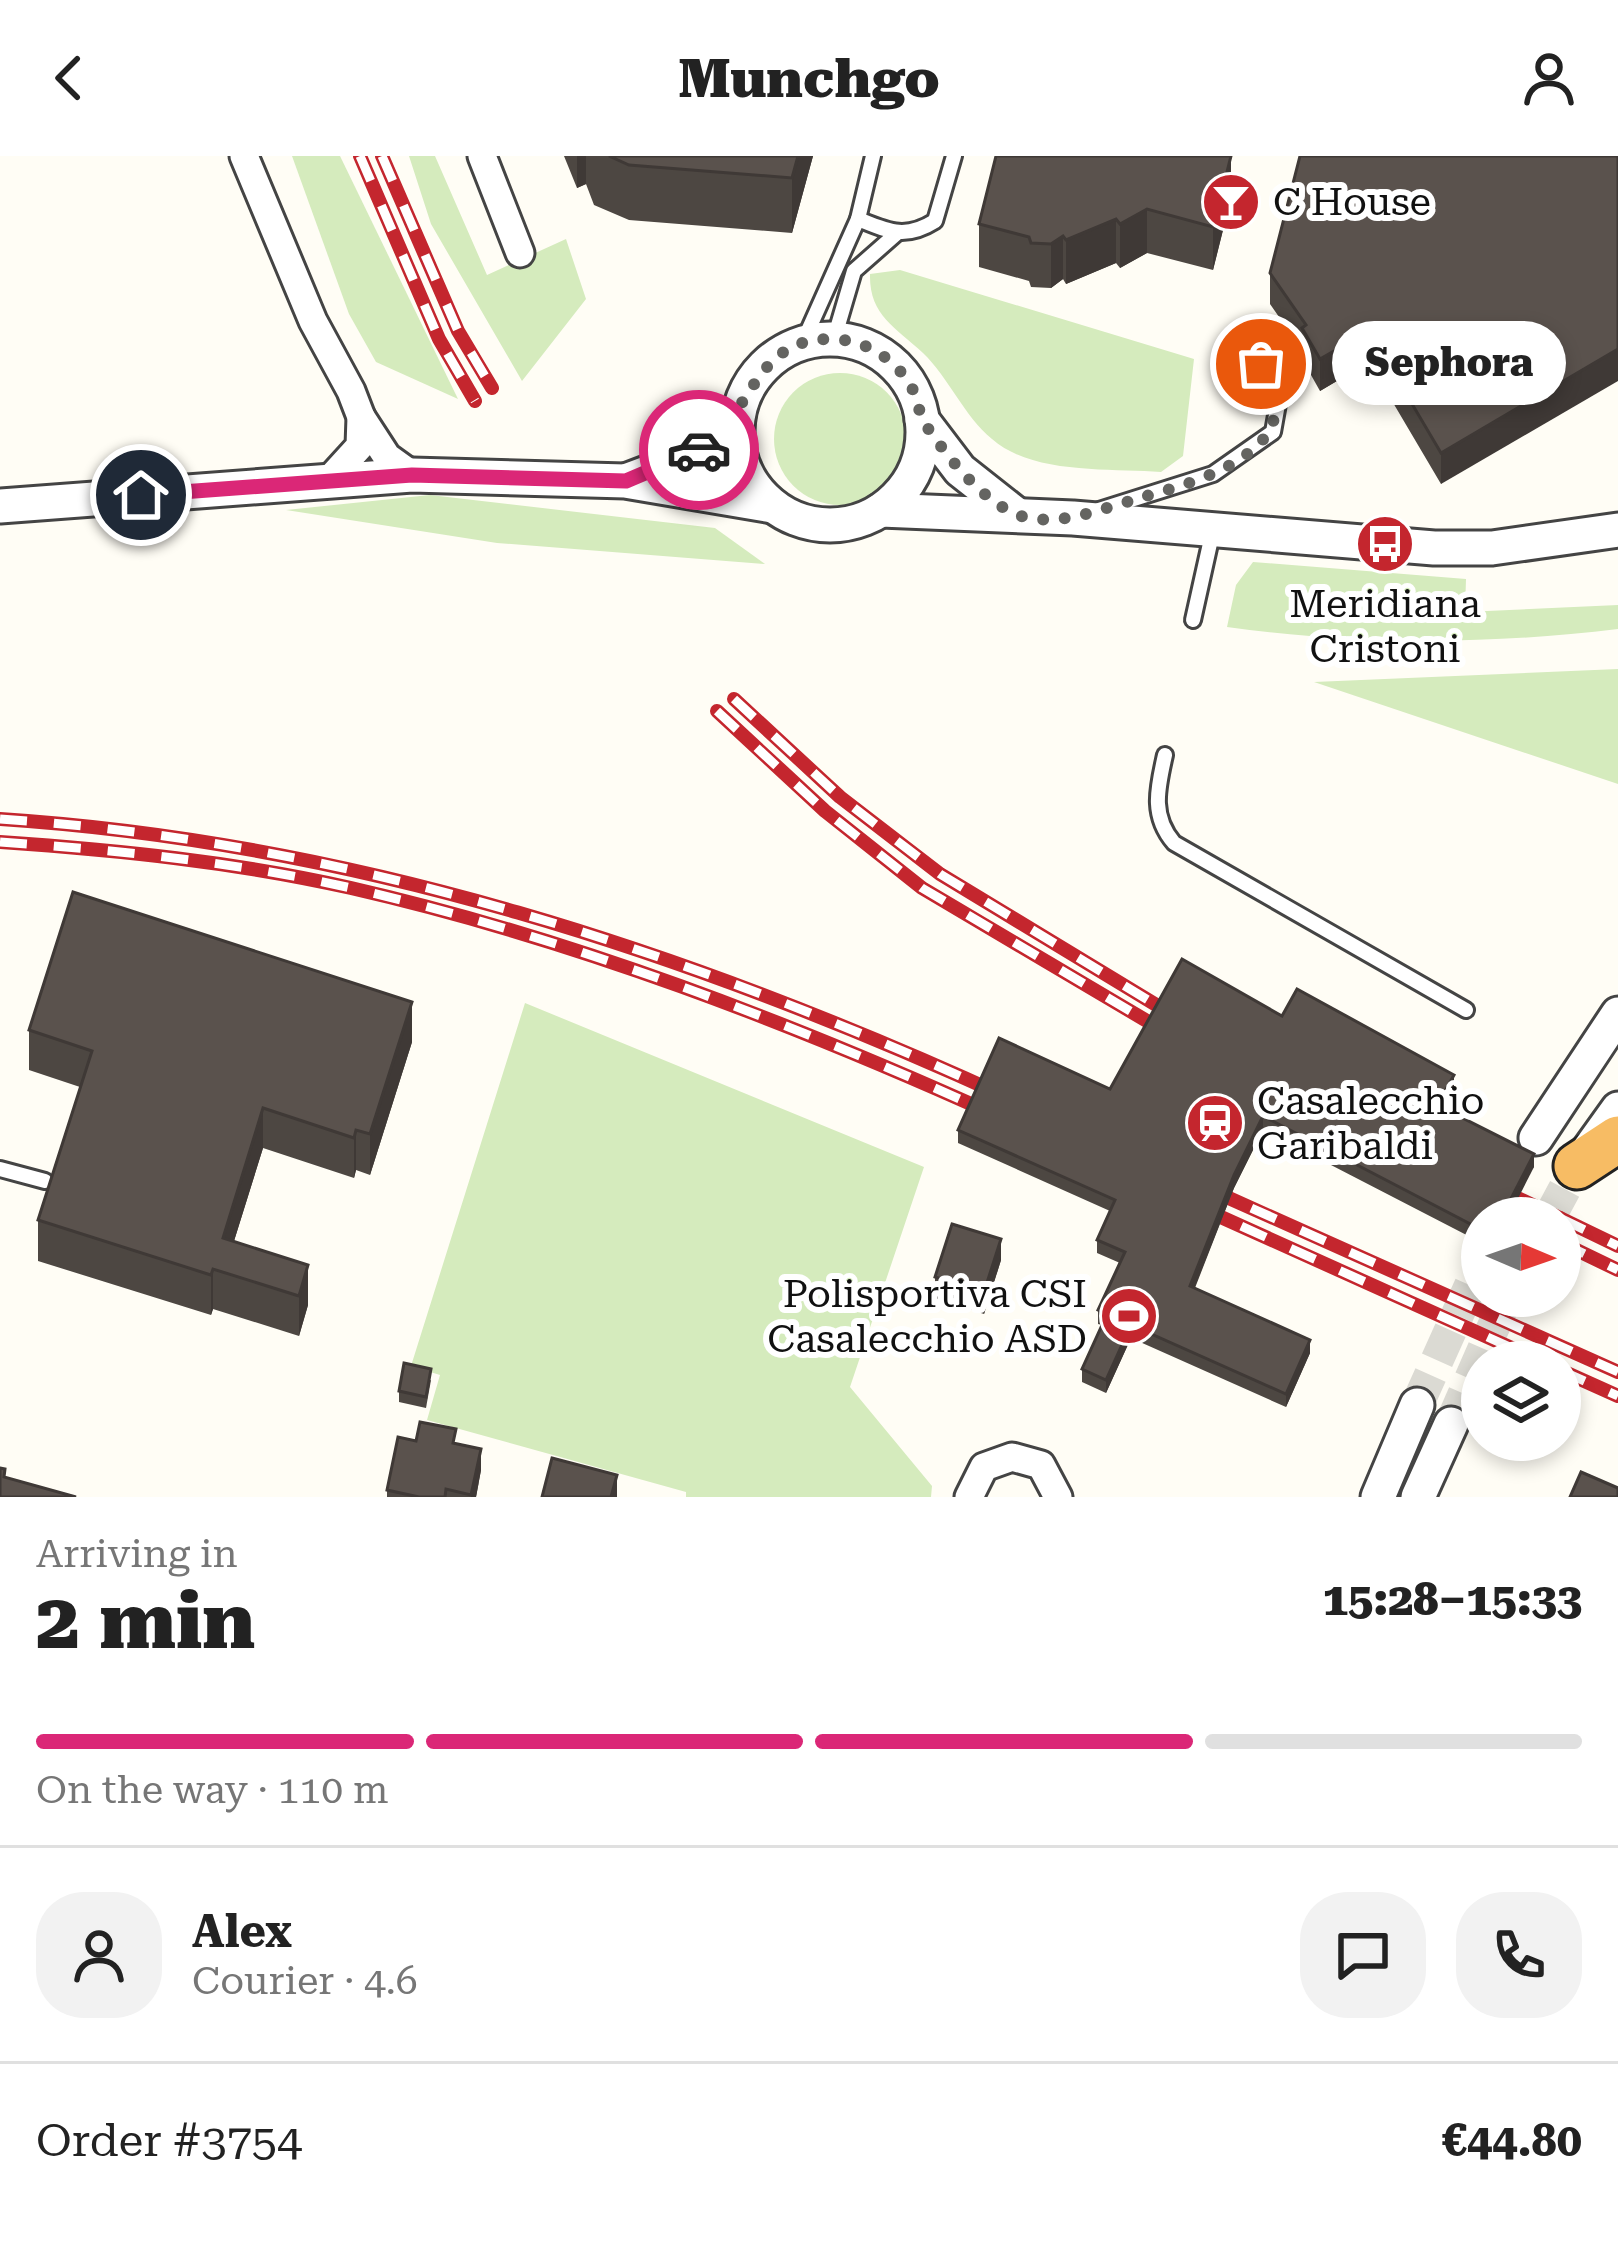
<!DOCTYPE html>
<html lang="en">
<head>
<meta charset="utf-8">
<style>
  :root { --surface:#fff; --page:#f2f2f2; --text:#222; --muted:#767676; --line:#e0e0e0; --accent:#db2777 }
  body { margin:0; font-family:"Roboto Serif",serif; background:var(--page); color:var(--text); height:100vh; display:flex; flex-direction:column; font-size:45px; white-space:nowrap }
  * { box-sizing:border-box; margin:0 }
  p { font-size:39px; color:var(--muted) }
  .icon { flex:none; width:66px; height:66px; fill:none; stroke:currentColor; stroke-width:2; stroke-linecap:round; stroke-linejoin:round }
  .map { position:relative; height:1341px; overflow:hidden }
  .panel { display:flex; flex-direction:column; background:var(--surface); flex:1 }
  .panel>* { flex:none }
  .needle { width:78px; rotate:92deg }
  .tools { position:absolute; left:1461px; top:1041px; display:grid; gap:24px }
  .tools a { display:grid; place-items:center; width:120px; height:120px; border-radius:50%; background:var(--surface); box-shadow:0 6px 18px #0003; font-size:60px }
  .pin { position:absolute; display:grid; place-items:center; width:102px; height:102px; color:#fff; margin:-51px; border:6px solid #fff; border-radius:50%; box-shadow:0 3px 12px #0007 }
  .courier { position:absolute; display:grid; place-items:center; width:120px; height:120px; margin:-60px; border:9px solid #db2777; border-radius:50%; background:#fff; color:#222; box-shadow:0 3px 15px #0007 }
  .bubble { position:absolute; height:84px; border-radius:42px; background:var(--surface); box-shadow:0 6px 18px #0003; font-size:39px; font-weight:800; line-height:84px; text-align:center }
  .headline em { font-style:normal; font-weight:800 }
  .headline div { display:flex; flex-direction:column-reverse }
  .headline { display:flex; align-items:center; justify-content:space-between; height:204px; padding:0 36px }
  h1 { font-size:78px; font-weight:800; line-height:90px }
  .bar { display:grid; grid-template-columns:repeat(4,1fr); gap:18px 12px; align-content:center; height:144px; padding:0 36px }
  .bar i { height:15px; border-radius:9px; background:var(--line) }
  .bar .current { background:var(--accent) }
  .bar p { grid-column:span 4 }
  .line { display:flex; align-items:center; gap:30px; padding:0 36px; border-top:3px solid var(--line) }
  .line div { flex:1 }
  .round { display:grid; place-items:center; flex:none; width:126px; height:126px; border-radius:48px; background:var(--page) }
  header { display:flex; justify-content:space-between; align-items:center; height:156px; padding:0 36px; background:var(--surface); font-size:54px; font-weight:800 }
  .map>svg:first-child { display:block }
</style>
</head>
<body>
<header><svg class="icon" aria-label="back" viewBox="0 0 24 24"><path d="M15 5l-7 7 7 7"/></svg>Munchgo<svg class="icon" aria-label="person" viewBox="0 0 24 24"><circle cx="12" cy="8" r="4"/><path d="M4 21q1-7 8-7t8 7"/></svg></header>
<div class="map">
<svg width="1618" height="1341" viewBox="0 0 1618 1341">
  <rect width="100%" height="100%" fill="#fffdf5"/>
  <g fill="#d5ebbd">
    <polygon points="292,0 340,0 458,243 376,206 349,158"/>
    <polygon points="409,0 435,0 487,119 566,83 586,143 522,225 431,68"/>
    <path d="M900,114L1194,203L1183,300L1161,316C1110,312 1033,319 992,283C964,260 949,222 923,197C895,171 869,159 870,118Z"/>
    <circle cx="840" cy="283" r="66"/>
    <polygon points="430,339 715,372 765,408 497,387 286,354"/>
    <path d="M1253,406L1466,423L1465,456L1618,449V473C1487,489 1359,489 1227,471L1236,429Z"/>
    <polygon points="1618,513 1618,628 1314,526"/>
    <polygon points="525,847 924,1011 850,1231 932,1330 931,1341 686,1341 686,1336 427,1264 440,1219 411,1210"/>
  </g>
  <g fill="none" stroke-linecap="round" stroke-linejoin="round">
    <g stroke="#dbdad3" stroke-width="33" stroke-dasharray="33 16" stroke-linecap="butt">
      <polyline points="1549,1062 1577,1010"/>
      <polyline points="1417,1249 1482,1104"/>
      <polyline points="1451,1268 1507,1140"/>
    </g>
    <defs>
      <g id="service">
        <path d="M858,63C888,75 905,84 935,65L954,0"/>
        <polyline points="834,183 854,115 896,78"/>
        <polyline points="803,186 858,63 873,0"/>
        <polyline points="1099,354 1213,318 1273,276 1278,248 1261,208"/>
        <polyline points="1193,464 1213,374"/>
        <path d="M1165,599C1158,631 1150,659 1174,687L1466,854"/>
        <polyline points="0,1013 45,1025"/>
      </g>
      <g id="minor">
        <polyline points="244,0 313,165 351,235 361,261 360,290 329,324"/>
        <polyline points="482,0 520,97"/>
        <polyline points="361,261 387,301 412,319"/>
        <polyline points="969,1341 984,1311 1012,1301 1041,1309 1058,1341"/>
      </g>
      <g id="tertiary">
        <circle cx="830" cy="276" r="93"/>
        <polyline points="922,264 960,314 1017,359"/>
        <path d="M628,324C672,308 707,295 738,259"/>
        <polyline points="0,350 412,319 625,325 773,350"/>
        <polyline points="881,354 1073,362 1434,392 1492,392 1618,374"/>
        <polyline points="1536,982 1618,858"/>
        <polyline points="1585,999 1618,953"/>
        <polyline points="1378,1341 1417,1249"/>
        <polyline points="1418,1341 1451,1268"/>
      </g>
      <polyline id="trunk" points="1577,1010 1618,983"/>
    </defs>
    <use href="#service" stroke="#444" stroke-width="20"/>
    <use href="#minor" stroke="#444" stroke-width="33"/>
    <use href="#tertiary" stroke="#444" stroke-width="39"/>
    <use href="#trunk" stroke="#222" stroke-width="51"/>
    <use href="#service" stroke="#fff" stroke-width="14"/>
    <use href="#minor" stroke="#fff" stroke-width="27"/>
    <use href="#tertiary" stroke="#fff" stroke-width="33"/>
    <use href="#trunk" stroke="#f7bc64" stroke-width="45"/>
    <defs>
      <g id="rail">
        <polyline points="360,0 439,183 475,245"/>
        <polyline points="382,0 458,175 492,232"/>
        <polyline points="734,543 840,641 940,718 1186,867"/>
        <polyline points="717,555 825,655 922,732 1174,881"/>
        <path d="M0,663C354,686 690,796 1011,943"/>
        <path d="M0,686C117,694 236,706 351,732C574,783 792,867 1000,961"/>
        <polyline points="1488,1028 1560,1062"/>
        <polyline points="1202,1030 1618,1216"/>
        <polyline points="1192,1048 1543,1206"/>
        <polyline points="1560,1062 1618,1090"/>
        <polyline points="1560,1086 1618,1114"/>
        <polyline points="1560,1214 1618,1240"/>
      </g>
    </defs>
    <use href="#rail" stroke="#c4262e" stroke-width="14"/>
    <use href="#rail" stroke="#fff" stroke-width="9" stroke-dasharray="27" stroke-linecap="butt"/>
  </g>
  <g fill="#4d4742">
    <polygon points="564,0 813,0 792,77 629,64 594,49 586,28 577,32"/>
    <polygon points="1618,0 1441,328 1369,206 1320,235 1302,203 1302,194 1270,148 1270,117"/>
    <polygon points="1231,42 1213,114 1147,97 1120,112 1116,107 1066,128 1063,123 1051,132 1031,131 1029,125 979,111 979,68"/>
    <polygon points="1282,860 1454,932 1443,952 1534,1011 1482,1062 1482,1087 1263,974 1234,1032 1195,1132 1310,1197 1286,1251 1131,1182 1106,1237 1082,1226 1082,1213 1102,1169 1098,1168 1098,1154 1120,1107 1097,1097 1097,1084 1110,1055 958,987 958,974 1110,933"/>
    <polygon points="29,874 412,886 370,1019 356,1014 354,1022 263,992 234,1085 308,1149 299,1180 213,1153 211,1159 38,1105 38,1064 80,931 29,914"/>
    <polygon points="1001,1104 984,1158 935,1142 935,1121"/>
    <polygon points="431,1224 426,1252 399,1246 399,1235"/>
    <polygon points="416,1285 456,1288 481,1314 476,1341 387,1341 387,1334"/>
  </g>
  <g fill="#3f3936">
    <polygon points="577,0 586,0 586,28 577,32"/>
    <polygon points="798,0 813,0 792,77 792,22"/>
    <polygon points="1231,0 1231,42 1213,114 1213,71"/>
    <polygon points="1147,53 1147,97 1120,112 1120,68"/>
    <polygon points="1116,63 1116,107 1066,128 1066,84"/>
    <polygon points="1063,80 1063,123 1051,132 1051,88"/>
    <polygon points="1369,175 1369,206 1320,235 1320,203"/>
    <polygon points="1618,193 1618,225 1441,328 1441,297"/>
    <polygon points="412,846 412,886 370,1019 370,978"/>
    <polygon points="1454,919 1454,932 1437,962 1437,949"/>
    <polygon points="263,952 263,992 224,1117 223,1082"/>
    <polygon points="1263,960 1263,974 1234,1032 1190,1143 1190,1130 1234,1019"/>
    <polygon points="356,974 356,1014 354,1022 354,982"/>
    <polygon points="1534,998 1534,1011 1508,1062 1501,1062"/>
    <polygon points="1001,1083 1001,1104 984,1158 984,1136"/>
    <polygon points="308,1109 308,1149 299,1180 299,1140"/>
    <polygon points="213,1113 213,1153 211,1159 211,1119"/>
    <polygon points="1131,1169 1131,1182 1106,1237 1106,1224"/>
    <polygon points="1310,1184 1310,1197 1286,1251 1286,1238"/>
    <polygon points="481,1293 481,1314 476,1341 471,1341"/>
    <polygon points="617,1319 617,1341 611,1341"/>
  </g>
  <g fill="#5a524d" stroke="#3f3936" stroke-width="3">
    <polygon points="609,0 798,0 792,22 629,9"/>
    <polygon points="996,0 1231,0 1213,71 1147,53 1120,68 1116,63 1066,84 1063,80 1051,88 1031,87 1029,81 979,68"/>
    <polygon points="1300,0 1618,0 1618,193 1441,297 1369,175 1320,203 1302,172 1306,169 1270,117"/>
    <polygon points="73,736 412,846 370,978 356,974 354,982 263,952 223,1082 308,1109 299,1140 213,1113 211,1119 38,1064 92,895 29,874"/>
    <polygon points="1182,803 1282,860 1297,833 1454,919 1437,949 1534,998 1501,1062 1482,1062 1482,1074 1263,960 1234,1019 1190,1130 1310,1184 1286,1238 1131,1169 1106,1224 1082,1213 1107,1158 1098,1154 1125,1096 1097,1084 1115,1044 958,974 999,882 1110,933"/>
    <polygon points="952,1068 1001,1083 984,1136 935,1121"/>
    <polygon points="404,1207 431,1213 426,1241 399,1235"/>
    <polygon points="420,1266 456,1273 453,1287 481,1293 471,1339 446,1333 445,1341 419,1341 387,1334 398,1281 416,1285"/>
    <polygon points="552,1302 617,1319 611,1341 542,1341"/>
    <polygon points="0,1312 5,1313 4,1321 76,1341 0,1341"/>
    <polygon points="1581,1316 1618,1332 1618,1341 1570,1341"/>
  </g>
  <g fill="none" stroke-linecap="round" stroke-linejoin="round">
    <path stroke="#646461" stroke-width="12" stroke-dasharray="0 21.6" d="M699,294C753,260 753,182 831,183C865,183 898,204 913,234C918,245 919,258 925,268C946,299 980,343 1016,358C1051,373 1099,354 1133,344C1173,332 1217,322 1251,295C1285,267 1277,245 1261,208"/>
    <polyline stroke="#db2777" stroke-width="15" points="141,339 412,319 626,325 699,294"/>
  </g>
  <defs>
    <symbol id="bar-disc" viewBox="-11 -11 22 22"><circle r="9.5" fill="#c4262e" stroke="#fff"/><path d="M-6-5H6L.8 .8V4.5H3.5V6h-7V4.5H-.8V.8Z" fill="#fff"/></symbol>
    <symbol id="bus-disc" viewBox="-11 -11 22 22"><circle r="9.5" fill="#c4262e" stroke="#fff"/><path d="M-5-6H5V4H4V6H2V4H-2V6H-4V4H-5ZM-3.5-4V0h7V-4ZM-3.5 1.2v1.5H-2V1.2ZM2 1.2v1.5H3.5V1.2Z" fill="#fff"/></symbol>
    <symbol id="station-disc" viewBox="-11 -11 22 22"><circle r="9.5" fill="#c4262e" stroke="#fff"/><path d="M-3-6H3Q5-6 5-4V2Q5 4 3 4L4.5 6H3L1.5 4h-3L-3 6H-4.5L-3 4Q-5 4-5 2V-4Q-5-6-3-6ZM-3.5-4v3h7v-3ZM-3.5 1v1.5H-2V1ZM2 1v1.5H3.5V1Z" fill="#fff"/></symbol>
    <symbol id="stadium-disc" viewBox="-11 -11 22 22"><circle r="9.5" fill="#c4262e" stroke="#fff"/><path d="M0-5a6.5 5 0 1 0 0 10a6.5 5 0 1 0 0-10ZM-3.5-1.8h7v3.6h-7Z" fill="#fff"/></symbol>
  </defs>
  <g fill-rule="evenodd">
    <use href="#bar-disc" x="1198" y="13" width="66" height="66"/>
    <use href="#bus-disc" x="1352" y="355" width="66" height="66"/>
    <use href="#station-disc" x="1182" y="934" width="66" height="66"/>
    <use href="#stadium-disc" x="1096" y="1127" width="66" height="66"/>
  </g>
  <g text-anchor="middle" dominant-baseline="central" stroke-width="12" stroke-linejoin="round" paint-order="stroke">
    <g font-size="39" fill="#111" stroke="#fff" text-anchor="start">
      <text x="1273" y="46">C House</text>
      <text x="1385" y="448" text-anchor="middle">Meridiana<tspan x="1385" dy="45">Cristoni</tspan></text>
      <text x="1257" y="945">Casalecchio<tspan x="1257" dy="45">Garibaldi</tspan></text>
      <text x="1087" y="1138" text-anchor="end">Polisportiva CSI<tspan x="1087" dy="45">Casalecchio ASD</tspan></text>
    </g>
  </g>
</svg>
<div class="tools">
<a><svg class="needle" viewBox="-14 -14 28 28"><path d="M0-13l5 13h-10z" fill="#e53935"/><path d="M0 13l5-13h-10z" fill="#767676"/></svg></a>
<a><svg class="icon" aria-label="layers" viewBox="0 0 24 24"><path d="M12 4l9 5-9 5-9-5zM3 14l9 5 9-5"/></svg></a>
</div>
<div class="pin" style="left:1261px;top:208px;background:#ea580c"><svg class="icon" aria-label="bag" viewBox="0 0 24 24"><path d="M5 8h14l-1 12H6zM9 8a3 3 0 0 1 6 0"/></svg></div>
<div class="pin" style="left:141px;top:339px;background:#1f2937"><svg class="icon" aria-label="home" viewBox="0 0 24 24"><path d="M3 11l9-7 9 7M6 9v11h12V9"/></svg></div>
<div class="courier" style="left:699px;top:294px"><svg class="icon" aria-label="car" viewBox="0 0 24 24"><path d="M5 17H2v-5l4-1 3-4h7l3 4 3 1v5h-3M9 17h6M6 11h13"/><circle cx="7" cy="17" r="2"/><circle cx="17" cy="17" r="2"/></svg></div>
<div class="bubble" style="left:1332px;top:165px;width:234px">Sephora</div>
</div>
<section class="panel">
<div class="headline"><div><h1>2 min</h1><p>Arriving in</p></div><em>15:28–15:33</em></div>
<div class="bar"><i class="current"></i><i class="current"></i><i class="current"></i><i></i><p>On the way · 110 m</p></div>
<div class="line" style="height:216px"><a class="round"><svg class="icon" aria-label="person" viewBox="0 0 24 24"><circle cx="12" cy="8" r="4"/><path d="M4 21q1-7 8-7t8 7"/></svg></a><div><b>Alex</b><p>Courier · 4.6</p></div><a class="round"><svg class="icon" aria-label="chat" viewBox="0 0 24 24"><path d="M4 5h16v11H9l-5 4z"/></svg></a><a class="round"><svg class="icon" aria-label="phone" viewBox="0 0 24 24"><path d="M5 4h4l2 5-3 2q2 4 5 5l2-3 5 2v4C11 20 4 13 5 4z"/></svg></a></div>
<div class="line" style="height:156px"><div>Order #3754</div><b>€44.80</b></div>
</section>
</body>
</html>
